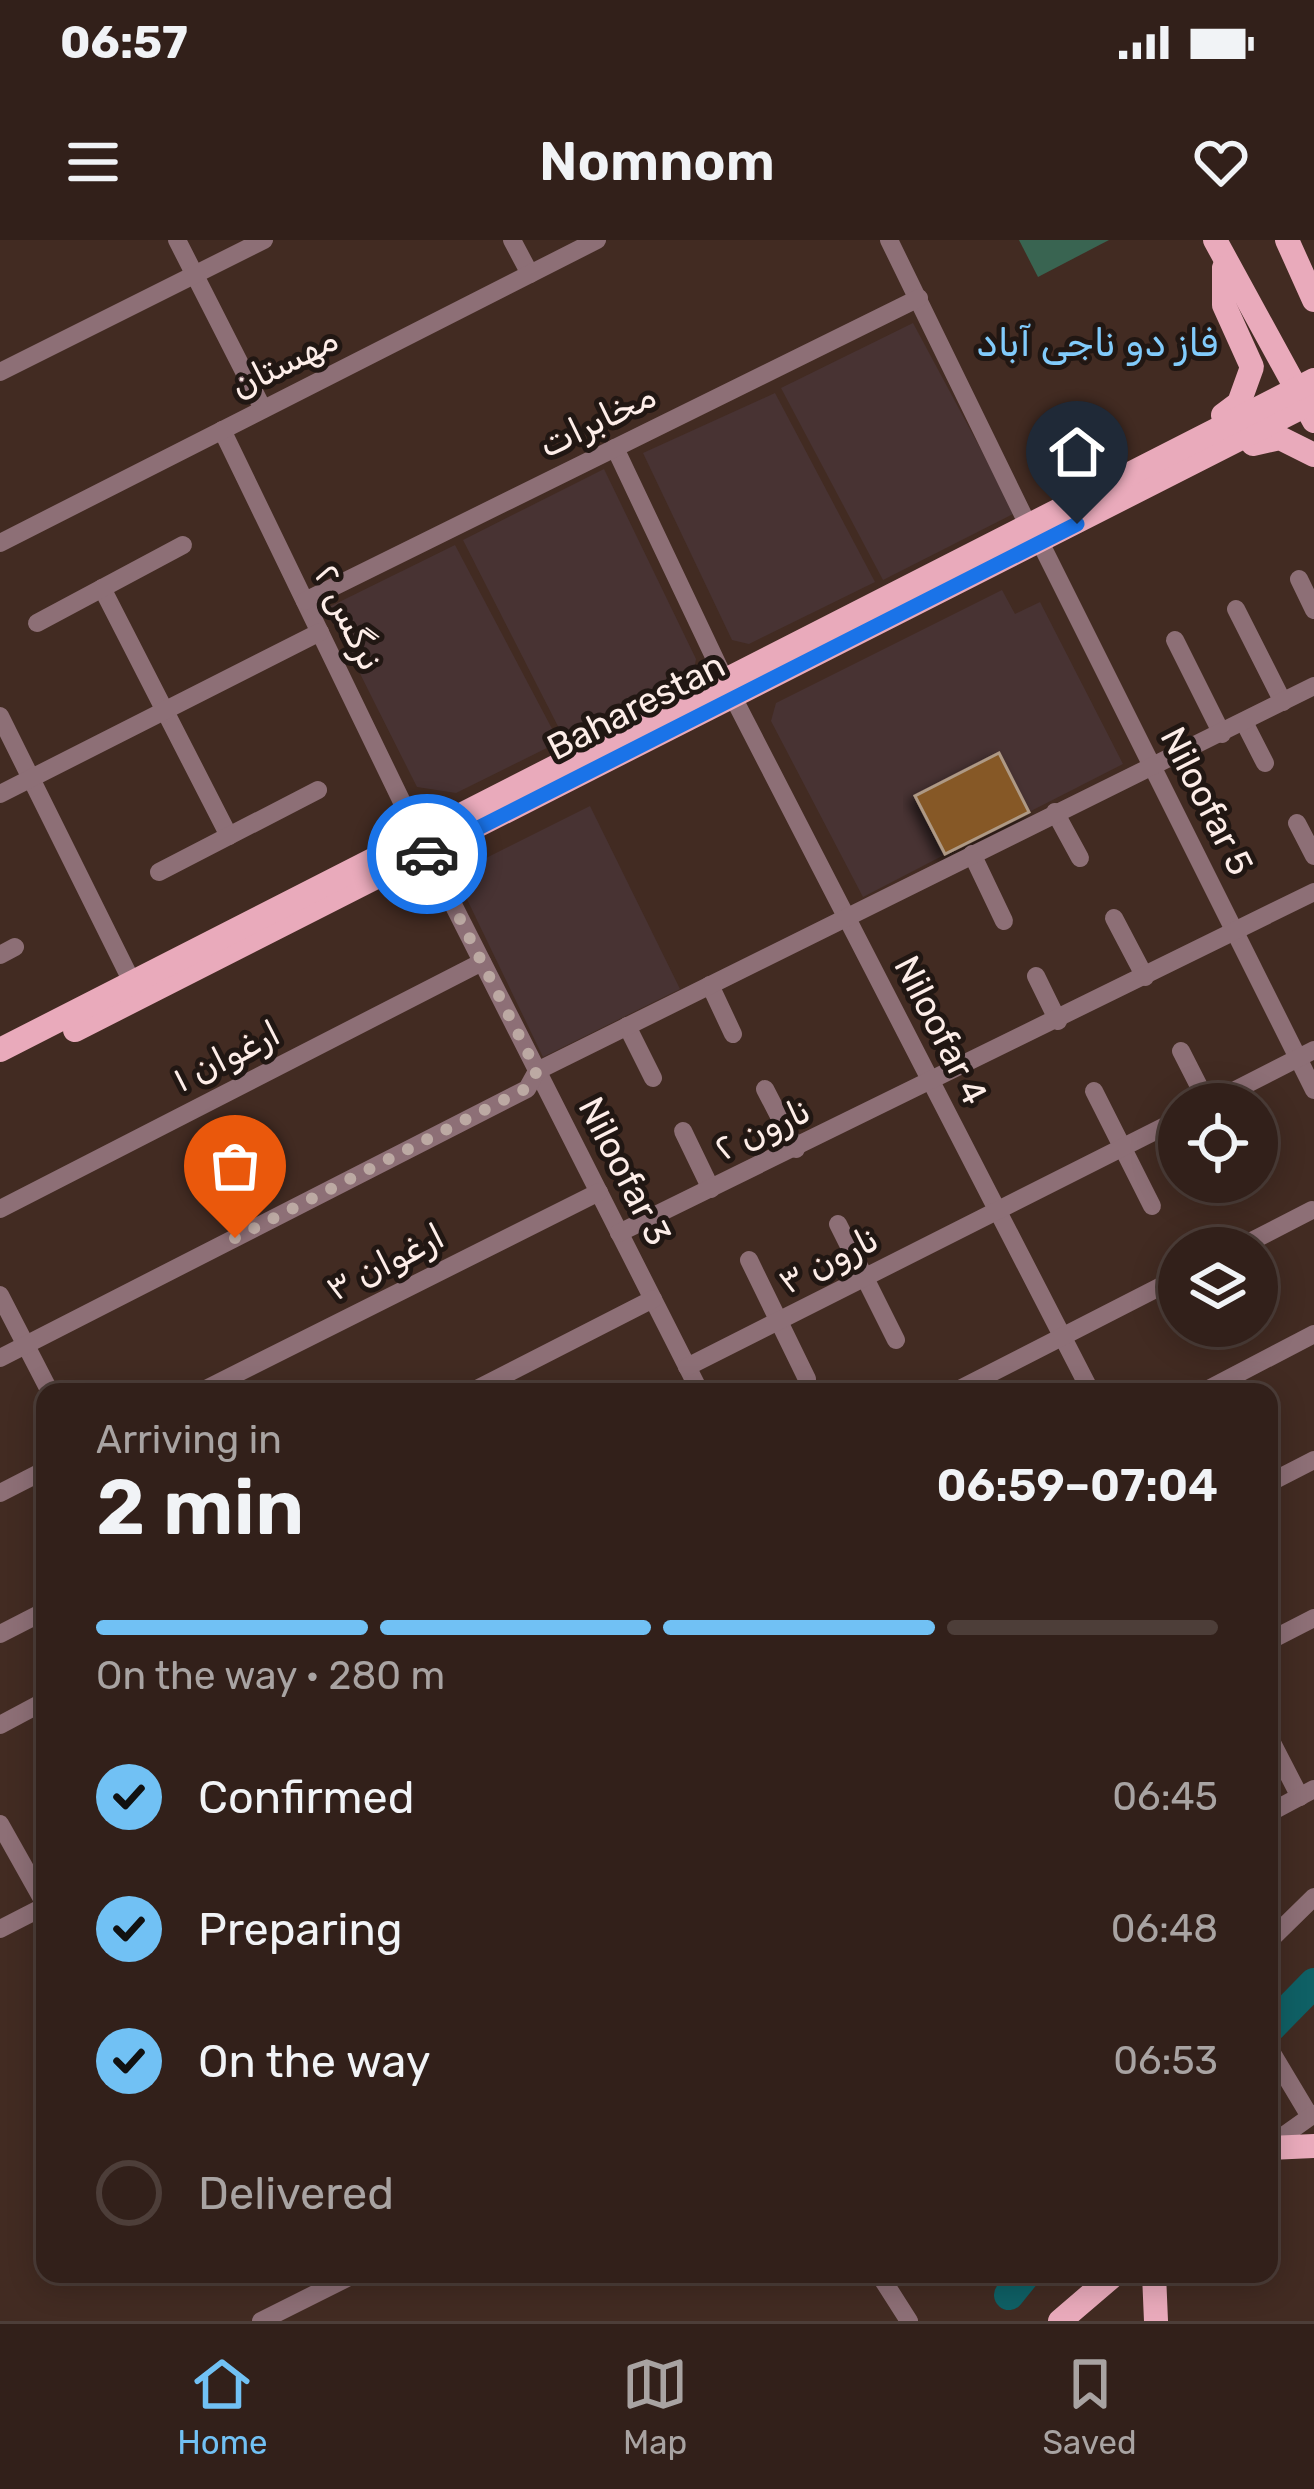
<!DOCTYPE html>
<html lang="en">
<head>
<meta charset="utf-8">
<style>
  :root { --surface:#32201a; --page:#3a2823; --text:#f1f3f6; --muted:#a8a3a2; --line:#4d3e39; --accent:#71c1f4 }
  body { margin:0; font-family:Rubik,Cairo,sans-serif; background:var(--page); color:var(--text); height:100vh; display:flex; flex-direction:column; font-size:45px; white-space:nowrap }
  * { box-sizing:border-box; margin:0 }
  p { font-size:39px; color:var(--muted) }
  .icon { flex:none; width:66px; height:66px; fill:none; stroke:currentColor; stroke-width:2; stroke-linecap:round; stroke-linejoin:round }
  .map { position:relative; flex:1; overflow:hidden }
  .side { position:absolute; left:36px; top:1143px; width:1242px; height:900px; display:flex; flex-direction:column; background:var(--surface); border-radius:24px; box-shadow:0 6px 30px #0003,0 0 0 3px var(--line) }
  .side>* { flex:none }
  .controls { position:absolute; left:1158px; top:843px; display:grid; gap:24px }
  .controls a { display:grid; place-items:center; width:120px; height:120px; border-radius:50%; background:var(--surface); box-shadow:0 6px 30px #0003,0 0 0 3px var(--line); font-size:60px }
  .pin { position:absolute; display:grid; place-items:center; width:102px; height:102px; color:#fff; margin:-123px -51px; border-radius:50% 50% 50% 0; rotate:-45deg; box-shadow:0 0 12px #0007 }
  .pin .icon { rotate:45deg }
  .courier { position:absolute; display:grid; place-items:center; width:120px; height:120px; margin:-60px; border:9px solid #1a73e8; border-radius:50%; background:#fff; color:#222; box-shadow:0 3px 15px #0007 }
  .overview em { font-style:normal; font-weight:600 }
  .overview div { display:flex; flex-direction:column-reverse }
  .overview { display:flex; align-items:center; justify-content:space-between; height:204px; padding:0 60px }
  h1 { font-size:78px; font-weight:600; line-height:90px }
  .bar { display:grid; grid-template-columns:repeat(4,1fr); gap:18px 12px; align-content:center; height:144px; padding:0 60px }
  .bar i { height:15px; border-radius:9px; background:var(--line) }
  .bar .selected { background:var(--accent) }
  .bar p { grid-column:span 4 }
  ol { padding:0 60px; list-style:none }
  li { display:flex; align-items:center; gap:36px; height:132px }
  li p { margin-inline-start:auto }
  li .icon { padding:12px; border-radius:50%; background:var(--accent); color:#111; stroke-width:4 }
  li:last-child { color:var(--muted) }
  li i { width:66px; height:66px; border:6px solid var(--line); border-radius:50% }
  .status { display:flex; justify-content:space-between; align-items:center; height:84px; padding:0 60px; background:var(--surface); direction:ltr }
  .status svg { height:33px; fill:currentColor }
  header { display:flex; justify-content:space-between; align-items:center; height:156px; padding:0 60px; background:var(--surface); font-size:54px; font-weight:600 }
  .tabs { display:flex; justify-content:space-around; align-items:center; height:168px; border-top:3px solid var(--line); background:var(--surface); font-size:33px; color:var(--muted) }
  .tabs a { display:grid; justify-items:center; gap:6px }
  .tabs .selected { color:var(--accent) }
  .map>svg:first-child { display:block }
</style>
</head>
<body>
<div class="status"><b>06:57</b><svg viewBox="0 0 49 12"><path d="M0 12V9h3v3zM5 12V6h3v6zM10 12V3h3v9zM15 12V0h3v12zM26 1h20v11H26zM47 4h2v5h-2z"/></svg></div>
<header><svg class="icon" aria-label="menu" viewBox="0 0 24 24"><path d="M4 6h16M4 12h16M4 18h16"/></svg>Nomnom<svg class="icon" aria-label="heart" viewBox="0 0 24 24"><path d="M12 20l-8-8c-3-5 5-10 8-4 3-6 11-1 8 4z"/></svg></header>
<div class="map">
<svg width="1314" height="2081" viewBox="0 0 1314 2081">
  <defs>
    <filter id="shadow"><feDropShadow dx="-5.5" dy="5.5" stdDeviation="6" flood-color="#0009"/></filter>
  </defs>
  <rect width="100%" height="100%" fill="#422b22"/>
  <g fill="#483333">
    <polygon points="913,83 1015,273 883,340 781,148"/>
    <polygon points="775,153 875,342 749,404 732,400 643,213"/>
    <polygon points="604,229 696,419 693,435 565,500 463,300"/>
    <polygon points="455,305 559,502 456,553 417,547 327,368"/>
    <polygon points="1002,350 1015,374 1040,362 1123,524 1029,572 999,514 963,531 916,556 946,614 863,657 771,481 776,463"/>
    <polygon points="590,566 680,749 543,817 463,651 472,625"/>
  </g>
  <polygon fill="#396451" points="1019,0 1109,0 1038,37"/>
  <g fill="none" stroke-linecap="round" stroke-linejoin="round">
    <g stroke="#0f6065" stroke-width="30">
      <polyline points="1269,1789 1314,1743"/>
      <polyline points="1009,2055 1026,2034"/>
    </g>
  </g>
  <polygon fill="#865926" stroke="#ae9985" stroke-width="3" filter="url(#shadow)" points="999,513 1029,572 945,614 915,556"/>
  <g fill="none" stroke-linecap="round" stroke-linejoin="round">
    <g stroke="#8d6f76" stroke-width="18">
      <polyline points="177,0 263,169"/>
      <polyline points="512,0 530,34"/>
      <polyline points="889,0 1027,283"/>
      <polyline points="0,132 264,0"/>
      <polyline points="222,190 417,593"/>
      <polyline points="615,208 725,440"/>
      <polyline points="1040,302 1314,850"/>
      <polyline points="0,303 597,0"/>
      <polyline points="1299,339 1314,370"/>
      <polyline points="102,348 229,596"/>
      <polyline points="305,361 919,58"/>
      <polyline points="1236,369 1283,462"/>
      <polyline points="37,383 183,305"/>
      <polyline points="1175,400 1222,494"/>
      <polyline points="733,457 1091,1152"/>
      <polyline points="0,476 132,742"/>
      <polyline points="1244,482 1265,523"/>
      <polyline points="0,554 320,392"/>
      <polyline points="1055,572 1080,618"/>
      <polyline points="1297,583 1314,616"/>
      <polyline points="426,611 700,1152"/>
      <polyline points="972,614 1004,681"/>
      <polyline points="159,632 318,550"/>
      <polyline points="1114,678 1145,737"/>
      <polyline points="0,715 15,707"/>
      <polyline points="1036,736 1058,781"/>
      <polyline points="710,745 733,794"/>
      <polyline points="627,786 653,838"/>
      <polyline points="1181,811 1208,864 1314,810"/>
      <polyline points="765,849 796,909"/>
      <polyline points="1094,851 1152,966"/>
      <polyline points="683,891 711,949"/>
      <polyline points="0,969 482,722"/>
      <polyline points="838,984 896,1100"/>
      <polyline points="619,993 1314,652"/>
      <polyline points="1238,1008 1312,970"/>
      <polyline points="749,1020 807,1139"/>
      <polyline points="0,1055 50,1152"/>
      <polyline points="0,1118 527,849 537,831 1314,446"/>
      <polyline points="687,1127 1179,879"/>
      <polyline points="200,1152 599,952"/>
      <polyline points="471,1152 653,1059"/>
      <polyline points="954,1152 1179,1037"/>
      <polyline points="1203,1152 1314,1094"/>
      <polyline points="1269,1243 1314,1220"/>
      <polyline points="0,1253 45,1230"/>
      <polyline points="0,1394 45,1371"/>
      <polyline points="1269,1401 1314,1378"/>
      <polyline points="0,1485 45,1461"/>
      <polyline points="1269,1497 1300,1557"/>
      <polyline points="1269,1573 1314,1549"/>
      <polyline points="0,1584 45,1664"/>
      <polyline points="0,1689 45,1666"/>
      <polyline points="1269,1701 1314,1657"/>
      <polyline points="1269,1808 1309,1875"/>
      <polyline points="1269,1906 1314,1874"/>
      <polyline points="879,2034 909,2081"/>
      <polyline points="261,2081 355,2034"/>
    </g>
    <g stroke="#e9aabb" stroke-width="24">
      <polyline points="1215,0 1314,181"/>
      <polyline points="1287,0 1314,60"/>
      <polyline points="1223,175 1239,163 1252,127 1224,65 1224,28"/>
      <polyline points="1253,204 1280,198 1314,215"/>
      <polyline points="75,790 1314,161"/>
      <polyline points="0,810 1314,140"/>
      <polyline points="1269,1908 1314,1906"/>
      <polyline points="1154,2034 1156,2081"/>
      <polyline points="1060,2081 1115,2034"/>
    </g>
  </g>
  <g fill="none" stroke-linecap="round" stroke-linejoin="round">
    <polyline stroke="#bca9a3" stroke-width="12" stroke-dasharray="0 21.6" points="235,998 527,848 537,831 427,614"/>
    <polyline stroke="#1a73e8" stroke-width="15" points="427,614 1077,284"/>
  </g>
  <g text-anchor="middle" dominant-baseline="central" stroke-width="10" stroke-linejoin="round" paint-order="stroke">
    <g font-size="36" fill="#fdede8" stroke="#211713">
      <text transform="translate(284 122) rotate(-27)">مهستان</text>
      <text transform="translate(597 180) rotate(-26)">مخابرات</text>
      <text transform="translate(349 377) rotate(64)">نرگس ۲</text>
      <text transform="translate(636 466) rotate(-27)">Baharestan</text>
      <text transform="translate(1207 561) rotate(63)">Niloofar 5</text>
      <text transform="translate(941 790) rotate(63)">Niloofar 4</text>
      <text transform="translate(226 816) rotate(-27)">ارغوان ۱</text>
      <text transform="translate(762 889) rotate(-25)">نارون ۲</text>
      <text transform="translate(625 931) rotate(63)">Niloofar 3</text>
      <text transform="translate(828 1020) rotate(-27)">نارون ۳</text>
      <text transform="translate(385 1022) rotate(-27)">ارغوان ۳</text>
    </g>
    <g font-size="39" fill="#81cbfb" stroke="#211713">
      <text x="1097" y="103">فاز دو ناجی آباد</text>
    </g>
  </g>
</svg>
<div class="controls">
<a><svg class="icon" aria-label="locate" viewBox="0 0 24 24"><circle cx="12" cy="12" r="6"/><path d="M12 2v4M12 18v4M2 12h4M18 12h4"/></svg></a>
<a><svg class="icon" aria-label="layers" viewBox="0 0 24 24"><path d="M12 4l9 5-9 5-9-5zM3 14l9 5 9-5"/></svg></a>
</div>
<div class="pin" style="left:235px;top:998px;background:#ea580c"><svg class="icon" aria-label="bag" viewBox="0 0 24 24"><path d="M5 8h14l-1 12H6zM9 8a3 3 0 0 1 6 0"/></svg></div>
<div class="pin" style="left:1077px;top:284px;background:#1f2937"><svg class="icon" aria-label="home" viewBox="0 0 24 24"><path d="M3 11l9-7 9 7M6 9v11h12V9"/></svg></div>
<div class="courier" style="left:427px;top:614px"><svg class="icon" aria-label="car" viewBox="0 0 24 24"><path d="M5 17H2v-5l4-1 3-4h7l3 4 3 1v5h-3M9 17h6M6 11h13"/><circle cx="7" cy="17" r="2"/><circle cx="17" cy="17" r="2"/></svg></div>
<section class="side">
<div class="overview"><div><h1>2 min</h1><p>Arriving in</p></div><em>06:59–07:04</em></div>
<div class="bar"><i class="selected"></i><i class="selected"></i><i class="selected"></i><i></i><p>On the way · 280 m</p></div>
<ol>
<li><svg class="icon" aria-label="check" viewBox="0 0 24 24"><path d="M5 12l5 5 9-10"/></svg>Confirmed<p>06:45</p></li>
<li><svg class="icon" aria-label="check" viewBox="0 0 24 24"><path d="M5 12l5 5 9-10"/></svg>Preparing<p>06:48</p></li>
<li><svg class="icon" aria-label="check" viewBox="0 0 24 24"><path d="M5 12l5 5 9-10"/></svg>On the way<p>06:53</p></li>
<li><i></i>Delivered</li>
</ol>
</section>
</div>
<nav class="tabs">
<a class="selected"><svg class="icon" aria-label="home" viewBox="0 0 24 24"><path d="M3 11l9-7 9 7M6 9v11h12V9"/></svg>Home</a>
<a><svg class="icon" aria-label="map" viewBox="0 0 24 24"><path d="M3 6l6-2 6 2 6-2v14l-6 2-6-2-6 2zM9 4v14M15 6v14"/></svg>Map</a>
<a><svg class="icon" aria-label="saved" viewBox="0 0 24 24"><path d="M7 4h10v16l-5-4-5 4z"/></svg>Saved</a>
</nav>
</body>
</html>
